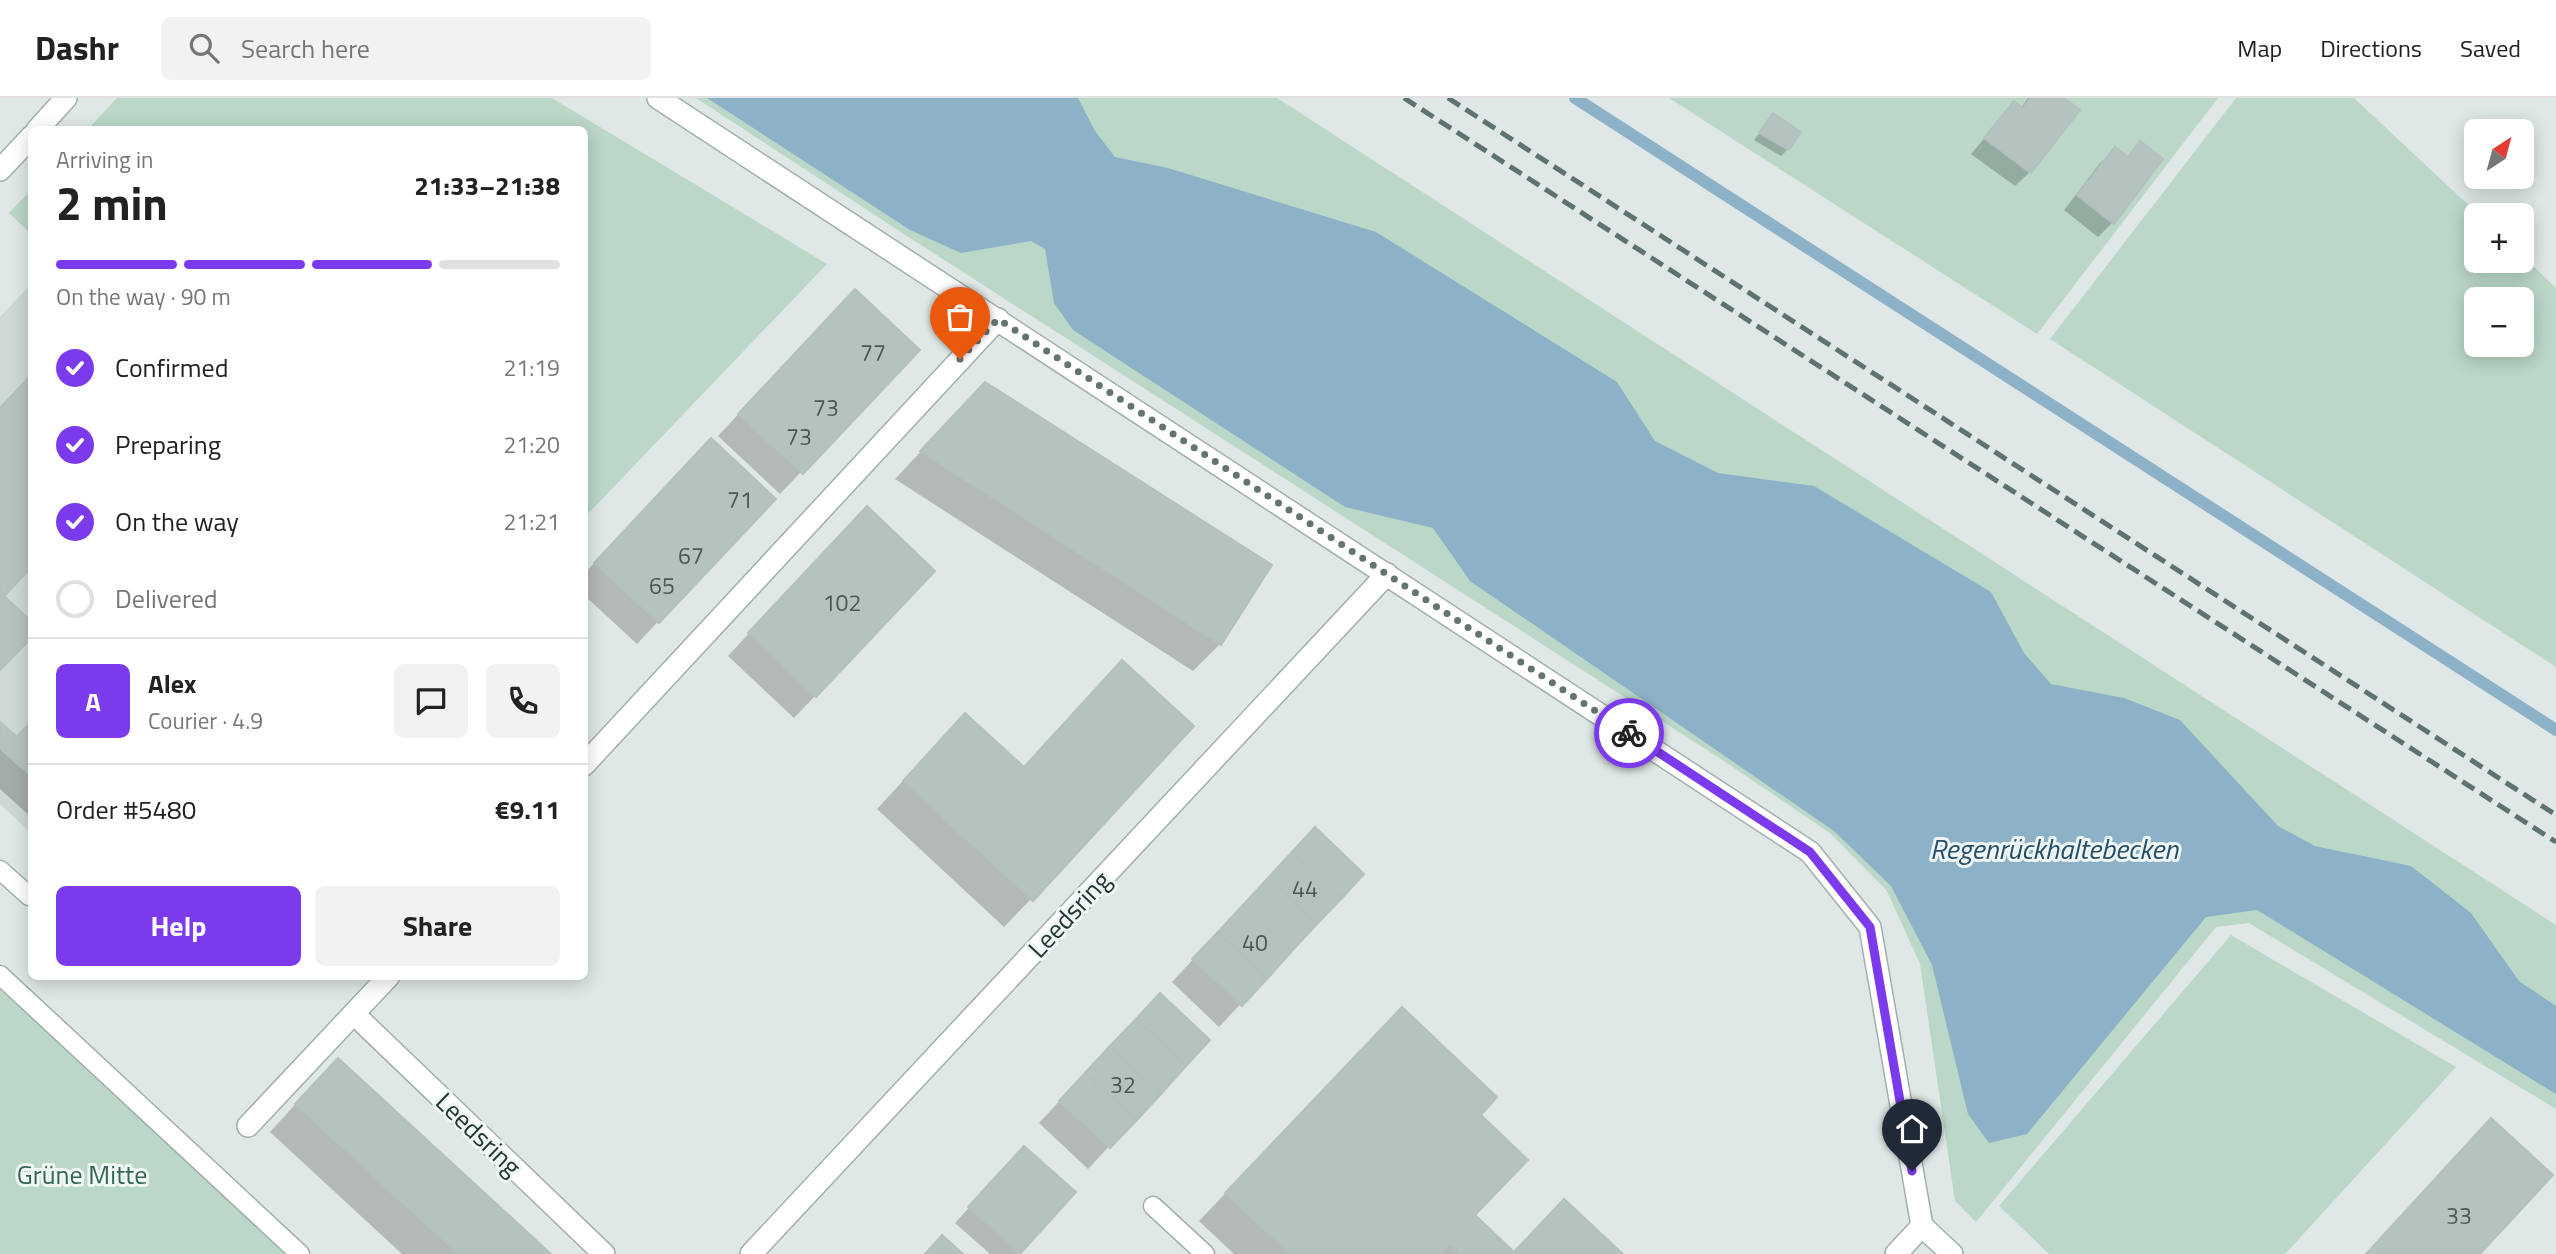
<!DOCTYPE html>
<html lang="en">
<head>
<meta charset="utf-8">
<style>
  :root { --surface:#fff; --page:#f2f2f2; --text:#222; --muted:#767676; --line:#e0e0e0; --accent:#7c3aed }
  body { margin:0; font-family:"Titillium Web",sans-serif; background:var(--page); color:var(--text); height:100vh; display:flex; flex-direction:column; font-size:26px; white-space:nowrap }
  * { box-sizing:border-box; margin:0 }
  p { font-size:23px; color:var(--muted) }
  .icon { flex:none; width:38px; height:38px; fill:none; stroke:currentColor; stroke-width:2; stroke-linecap:round; stroke-linejoin:round }
  .map { position:relative; flex:1; overflow:hidden }
  .drawer { position:absolute; left:28px; top:28px; width:560px; height:854px; display:flex; flex-direction:column; background:var(--surface); border-radius:10px; box-shadow:0 4px 18px #0003 }
  .drawer>* { flex:none }
  .needle { width:46px; rotate:36deg }
  .fabs { position:absolute; left:2464px; top:21px; display:grid; gap:14px }
  .fabs a { display:grid; place-items:center; width:70px; height:70px; border-radius:10px; background:var(--surface); box-shadow:0 4px 18px #0003; font-size:35px }
  .pin { position:absolute; display:grid; place-items:center; width:60px; height:60px; color:#fff; margin:-72px -30px; border-radius:50% 50% 50% 0; rotate:-45deg; box-shadow:0 0 7px #0007 }
  .pin .icon { rotate:45deg }
  .courier { position:absolute; display:grid; place-items:center; width:70px; height:70px; margin:-35px; border:5px solid #7c3aed; border-radius:50%; background:#fff; color:#222; box-shadow:0 2px 9px #0007 }
  .head em { font-style:normal; font-weight:700 }
  .head div { display:flex; flex-direction:column-reverse }
  .head { display:flex; align-items:center; justify-content:space-between; height:119px; padding:0 28px }
  h1 { font-size:46px; font-weight:700; line-height:52px }
  .bar { display:grid; grid-template-columns:repeat(4,1fr); gap:10px 7px; align-content:center; height:84px; padding:0 28px }
  .bar i { height:9px; border-radius:5px; background:var(--line) }
  .bar .selected { background:var(--accent) }
  .bar p { grid-column:span 4 }
  .line { display:flex; align-items:center; gap:18px; padding:0 28px; border-top:2px solid var(--line) }
  .line div { flex:1 }
  .round { display:grid; place-items:center; flex:none; width:74px; height:74px; border-radius:10px; background:var(--page) }
  ol { padding:0 28px; list-style:none }
  li { display:flex; align-items:center; gap:21px; height:77px }
  li p { margin-inline-start:auto }
  li .icon { padding:7px; border-radius:50%; background:var(--accent); color:#fff; stroke-width:4 }
  li:last-child { color:var(--muted) }
  li i { width:38px; height:38px; border:4px solid var(--line); border-radius:50% }
  .primary-button { display:flex; gap:14px; margin-top:auto; padding:14px 28px }
  .primary-button a { flex:1; height:80px; border-radius:10px; background:var(--accent); color:#fff; font-size:28px; font-weight:700; line-height:80px; text-align:center }
  .primary-button a+a { background:var(--page); color:var(--text) }
  header { display:flex; align-items:center; gap:42px; box-sizing:border-box; height:98px; padding:0 35px; background:var(--surface); border-bottom:2px solid var(--line) }
  header strong { font-size:33px }
  nav { display:flex; gap:38px; margin-inline-start:auto; font-size:24px }
  .search { width:490px; height:63px; background:var(--page); display:flex; align-items:center; gap:18px; box-sizing:border-box; padding:0 24px; border-radius:10px; color:var(--muted); font-size:26px }
  .map>svg:first-child { display:block }
</style>
</head>
<body>
<header>
<strong>Dashr</strong>
<div class="search"><svg class="icon" aria-label="search" viewBox="0 0 24 24"><circle cx="10" cy="10" r="6"/><path d="M15 15l6 6"/></svg>Search here</div>
<nav><a>Map</a><a>Directions</a><a>Saved</a></nav>
</header>
<div class="map">
<svg width="2556" height="1156" viewBox="0 0 2556 1156">
  <rect width="100%" height="100%" fill="#dfe8e6"/>
  <polygon fill="#ced8d5" points="31,186 31,735 0,706 0,219"/>
  <g fill="#bad7c8" fill-rule="evenodd">
    <polygon points="117,0 552,0 827,166 585,419 584,32 88,31"/>
    <polygon points="696,0 1277,0 2556,827 2556,1011 2249,825 2216,829 1976,1124 1955,1103 1920,866 1887,793 1830,735 1721,661 910,140"/>
    <polygon points="1669,0 2218,0 2037,236"/>
    <path d="M2236,0H2354L2479,117H2476V163H2522V157L2556,190V569L2050,241ZM2476,201H2522V247H2476Z"/>
    <polygon points="31,92 31,136 9,115"/>
    <polygon points="2231,837 2456,969 2285,1156 2049,1156 1999,1108"/>
    <polygon points="0,890 286,1156 0,1156"/>
  </g>
  <polygon fill="#8db2c8" points="707,0 1078,0 1095,33 1115,59 1168,70 1376,134 1617,284 1655,343 1718,375 1814,388 1991,494 2024,555 2051,586 2124,600 2180,622 2278,728 2315,748 2411,768 2471,815 2519,883 2556,908 2556,996 2257,812 2206,819 2027,1036 1989,1045 1968,1016 1932,867 1891,788 1834,733 1470,483 1433,430 1345,409 1073,232 1054,205 1045,151 1031,143 961,155 910,132"/>
  <g fill="#0003">
    <polygon points="2028,0 2061,0 2030,74 2015,88 1971,56 2014,5 2021,10"/>
    <polygon points="1773,17 1788,51 1781,58 1754,42"/>
    <polygon points="2140,46 2113,124 2098,139 2064,112 2100,65 2115,51 2126,60"/>
    <polygon points="833,215 917,252 780,396 718,338"/>
    <polygon points="958,314 1220,546 1193,573 895,381"/>
    <polygon points="690,364 773,401 637,546 584,497 584,476"/>
    <polygon points="845,432 815,598 794,620 728,558"/>
    <polygon points="1095,592 1031,801 1004,829 877,711 938,645 1023,670"/>
    <polygon points="32,623 32,720 0,691 0,626 16,640"/>
    <polygon points="1294,753 1362,776 1219,929 1172,884"/>
    <polygon points="1139,919 1208,942 1088,1071 1039,1025"/>
    <polygon points="1375,938 1478,1017 1473,1117 1514,1155 1621,1156 1234,1156 1199,1123"/>
    <polygon points="311,989 548,1156 402,1156 270,1034"/>
    <polygon points="1010,1065 1073,1094 1017,1156 990,1156 955,1125"/>
  </g>
  <g fill="none" stroke-linecap="round" stroke-linejoin="round">
    <polyline stroke="#8db2c8" stroke-width="12" points="1575,0 2556,632"/>
  </g>
  <g fill="#b5c3c0" stroke="#b3c1be" stroke-width="2">
    <polygon points="2030,0 2064,0 2080,12 2031,75 1984,40 2014,3 2023,10"/>
    <polygon points="1773,15 1801,34 1789,52 1759,35"/>
    <polygon points="2140,43 2163,61 2114,126 2077,97 2115,49 2128,59"/>
    <polygon points="855,191 920,252 803,376 738,316"/>
    <polygon points="32,276 32,469 4,498 32,524 32,539 0,572 0,310"/>
    <polygon points="985,284 1272,467 1221,547 920,353"/>
    <polygon points="711,340 776,401 659,525 594,465"/>
    <polygon points="867,408 935,473 816,599 748,535"/>
    <polygon points="1122,562 1194,628 1033,803 903,683 965,615 1024,669"/>
    <polygon points="32,623 32,679 3,653"/>
    <polygon points="0,624 17,639 3,653 0,650"/>
    <polygon points="1315,729 1364,776 1342,800 1292,754"/>
    <polygon points="1292,754 1342,800 1317,826 1268,780"/>
    <polygon points="1268,780 1317,826 1291,854 1243,807"/>
    <polygon points="1243,807 1291,854 1267,881 1218,834"/>
    <polygon points="1218,834 1267,881 1242,908 1192,861"/>
    <polygon points="1160,895 1210,942 1186,968 1136,921"/>
    <polygon points="1402,909 1497,999 1481,1017 1528,1062 1475,1117 1514,1154 1564,1101 1623,1156 1461,1156 1450,1146 1440,1156 1290,1156 1225,1095"/>
    <polygon points="1136,921 1186,968 1161,996 1109,949"/>
    <polygon points="1109,949 1161,996 1137,1022 1085,975"/>
    <polygon points="338,960 551,1156 458,1156 295,1006"/>
    <polygon points="1085,975 1137,1022 1110,1050 1059,1003"/>
    <polygon points="2491,1020 2553,1077 2480,1156 2366,1156"/>
    <polygon points="1024,1048 1076,1094 1020,1156 968,1109"/>
    <polygon points="942,1137 963,1156 925,1156"/>
  </g>
  <g fill="none" stroke-linecap="round" stroke-linejoin="round">
    <defs>
      <g id="lane">
        <polyline points="0,772 29,798"/>
        <polyline points="0,877 300,1156"/>
        <polyline points="1153,1108 1205,1156"/>
      </g>
      <g id="street">
        <polyline points="658,0 1810,754 1870,829 1922,1128"/>
        <polyline points="37,32 66,0"/>
        <polyline points="0,72 32,38"/>
        <polyline points="584,667 998,221"/>
        <polyline points="354,916 604,1156"/>
        <polyline points="248,1028 389,878"/>
        <polyline points="1922,1128 1952,1156"/>
        <polyline points="751,1156 1387,476"/>
        <polyline points="1896,1156 1922,1128"/>
      </g>
    </defs>
    <use href="#lane" stroke="#a3afad" stroke-width="21"/>
    <use href="#street" stroke="#a3afad" stroke-width="24"/>
    <use href="#lane" stroke="#fff" stroke-width="18"/>
    <use href="#street" stroke="#fff" stroke-width="21"/>
    <g stroke="#5d7271" stroke-width="5" stroke-dasharray="14 7" stroke-linecap="butt">
      <polyline points="1404,0 2556,744"/>
      <polyline points="1448,0 2556,717"/>
    </g>
  </g>
  <g fill="none" stroke-linecap="round" stroke-linejoin="round">
    <polyline stroke="#647473" stroke-width="7" stroke-dasharray="0 12.6" points="960,261 998,221 1629,635"/>
    <polyline stroke="#7c3aed" stroke-width="9" points="1629,635 1810,754 1870,829 1912,1073"/>
  </g>
  <g text-anchor="middle" dominant-baseline="central" stroke-width="6" stroke-linejoin="round" paint-order="stroke">
    <g font-size="23" fill="#475958">
      <text x="873" y="254">77</text>
      <text x="826" y="309">73</text>
      <text x="799" y="338">73</text>
      <text x="740" y="401">71</text>
      <text x="691" y="457">67</text>
      <text x="662" y="487">65</text>
      <text x="842" y="504">102</text>
      <text x="1305" y="790">44</text>
      <text x="1255" y="844">40</text>
      <text x="1123" y="986">32</text>
      <text x="2459" y="1117">33</text>
    </g>
    <g font-size="26" fill="#223635" stroke="#eff6f4">
      <text transform="translate(1069 816) rotate(-47)">Leedsring</text>
      <text transform="translate(479 1036) rotate(44)">Leedsring</text>
    </g>
    <g font-size="26" fill="#326852" stroke="#eff6f4">
      <text x="82" y="1076">Grüne Mitte</text>
    </g>
    <g font-size="28" font-style="italic" fill="#24506b" stroke="#eff6f4">
      <text x="2054" y="750">Regenrückhaltebecken</text>
    </g>
  </g>
</svg>
<div class="fabs">
<a><svg class="needle" viewBox="-14 -14 28 28"><path d="M0-13l5 13h-10z" fill="#e53935"/><path d="M0 13l5-13h-10z" fill="#767676"/></svg></a>
<a>+</a>
<a>−</a>
</div>
<div class="pin" style="left:960px;top:261px;background:#ea580c"><svg class="icon" aria-label="bag" viewBox="0 0 24 24"><path d="M5 8h14l-1 12H6zM9 8a3 3 0 0 1 6 0"/></svg></div>
<div class="pin" style="left:1912px;top:1073px;background:#1f2937"><svg class="icon" aria-label="home" viewBox="0 0 24 24"><path d="M3 11l9-7 9 7M6 9v11h12V9"/></svg></div>
<div class="courier" style="left:1629px;top:635px"><svg class="icon" aria-label="bike" viewBox="0 0 24 24"><circle cx="6" cy="16" r="4"/><circle cx="18" cy="16" r="4"/><path d="M6 16l4-8h5l3 8M10 8l3 8H6M13 5h3"/></svg></div>
<section class="drawer">
<div class="head"><div><h1>2 min</h1><p>Arriving in</p></div><em>21:33–21:38</em></div>
<div class="bar"><i class="selected"></i><i class="selected"></i><i class="selected"></i><i></i><p>On the way · 90 m</p></div>
<ol>
<li><svg class="icon" aria-label="check" viewBox="0 0 24 24"><path d="M5 12l5 5 9-10"/></svg>Confirmed<p>21:19</p></li>
<li><svg class="icon" aria-label="check" viewBox="0 0 24 24"><path d="M5 12l5 5 9-10"/></svg>Preparing<p>21:20</p></li>
<li><svg class="icon" aria-label="check" viewBox="0 0 24 24"><path d="M5 12l5 5 9-10"/></svg>On the way<p>21:21</p></li>
<li><i></i>Delivered</li>
</ol>
<div class="line" style="height:126px"><b class="round" style="background:var(--accent);color:#fff">A</b><div><b>Alex</b><p>Courier · 4.9</p></div><a class="round"><svg class="icon" aria-label="chat" viewBox="0 0 24 24"><path d="M4 5h16v11H9l-5 4z"/></svg></a><a class="round"><svg class="icon" aria-label="phone" viewBox="0 0 24 24"><path d="M5 4h4l2 5-3 2q2 4 5 5l2-3 5 2v4C11 20 4 13 5 4z"/></svg></a></div>
<div class="line" style="height:91px"><div>Order #5480</div><b>€9.11</b></div>
<div class="primary-button"><a>Help</a><a>Share</a></div>
</section>
</div>
</body>
</html>
